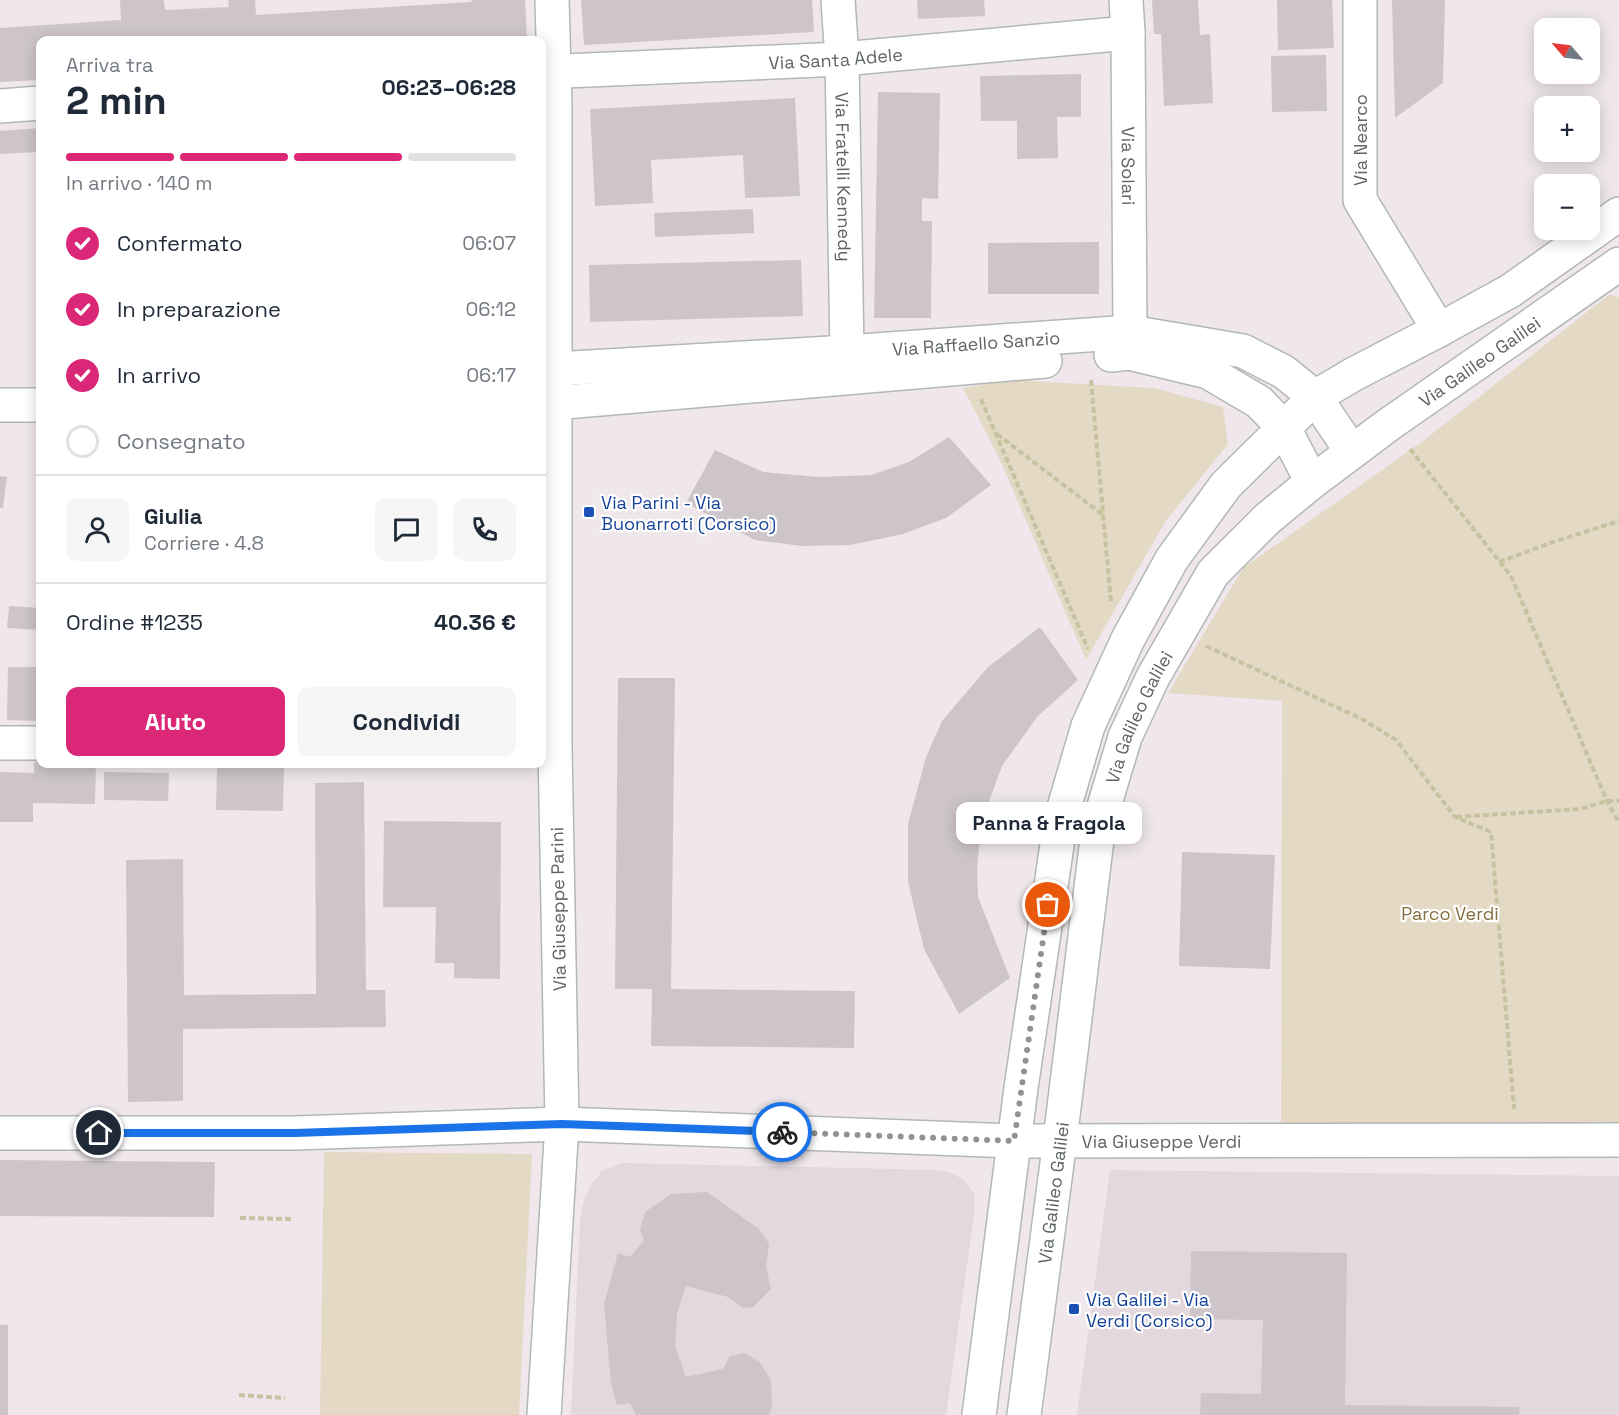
<!DOCTYPE html>
<html lang="it">
<head>
<meta charset="utf-8">
<style>
  :root { --surface:#fff; --page:#f6f6f7; --text:#1f2937; --muted:#747a83; --line:#e0e1e3; --accent:#db2777 }
  body { margin:0; font-family:"Space Grotesk",sans-serif; background:var(--page); color:var(--text); height:100vh; display:flex; flex-direction:column; font-size:22px; white-space:nowrap }
  * { box-sizing:border-box; margin:0 }
  p { font-size:20px; color:var(--muted) }
  .icon { flex:none; width:33px; height:33px; fill:none; stroke:currentColor; stroke-width:2; stroke-linecap:round; stroke-linejoin:round }
  .map { position:relative; flex:1; overflow:hidden }
  .panel { position:absolute; left:36px; top:36px; width:510px; height:732px; display:flex; flex-direction:column; background:var(--surface); border-radius:12px; box-shadow:0 3px 15px #0003 }
  .panel>* { flex:none }
  .needle { width:39px; rotate:298deg }
  .fabs { position:absolute; left:1534px; top:18px; display:grid; gap:12px }
  .fabs a { display:grid; place-items:center; width:66px; height:66px; border-radius:12px; background:var(--surface); box-shadow:0 3px 15px #0003; font-size:30px }
  .pin { position:absolute; display:grid; place-items:center; width:51px; height:51px; color:#fff; margin:-26px; border:3px solid #fff; border-radius:50%; box-shadow:0 2px 6px #0007 }
  .courier { position:absolute; display:grid; place-items:center; width:60px; height:60px; margin:-30px; border:4px solid #1a73e8; border-radius:50%; background:#fff; color:#222; box-shadow:0 2px 8px #0007 }
  .bubble { position:absolute; height:42px; border-radius:12px; background:var(--surface); box-shadow:0 3px 15px #0003; font-size:20px; font-weight:700; line-height:42px; text-align:center }
  .head em { font-style:normal; font-weight:700 }
  .head div { display:flex; flex-direction:column-reverse }
  .head { display:flex; align-items:center; justify-content:space-between; height:102px; padding:0 30px }
  h1 { font-size:39px; font-weight:700; line-height:45px }
  .bar { display:grid; grid-template-columns:repeat(4,1fr); gap:9px 6px; align-content:center; height:72px; padding:0 30px }
  .bar i { height:8px; border-radius:4px; background:var(--line) }
  .bar .on { background:var(--accent) }
  .bar p { grid-column:span 4 }
  .line { display:flex; align-items:center; gap:15px; padding:0 30px; border-top:2px solid var(--line) }
  .line div { flex:1 }
  .round { display:grid; place-items:center; flex:none; width:63px; height:63px; border-radius:12px; background:var(--page) }
  ol { padding:0 30px; list-style:none }
  li { display:flex; align-items:center; gap:18px; height:66px }
  li p { margin-inline-start:auto }
  li .icon { padding:6px; border-radius:50%; background:var(--accent); color:#fff; stroke-width:4 }
  li:last-child { color:var(--muted) }
  li i { width:33px; height:33px; border:3px solid var(--line); border-radius:50% }
  .cta { display:flex; gap:12px; margin-top:auto; padding:12px 30px }
  .cta a { flex:1; height:69px; border-radius:12px; background:var(--accent); color:#fff; font-size:24px; font-weight:700; line-height:69px; text-align:center }
  .cta a+a { background:var(--page); color:var(--text) }
  .map>svg:first-child { display:block }
</style>
</head>
<body>
<div class="map">
<svg width="1619" height="1415" viewBox="0 0 1619 1415">
  <rect width="100%" height="100%" fill="#efe7ec"/>
  <g fill="#e2d8de">
    <polygon points="621,1163 938,1170 954,1174 965,1181 974,1194 975,1208 946,1415 571,1415 580,1221 583,1203 590,1186 602,1171"/>
    <polygon points="1110,1170 1619,1176 1619,1415 1077,1415"/>
  </g>
  <g fill="#e4d9c5">
    <polygon points="1610,294 1619,298 1619,1124 1281,1127 1282,701 1168,693 1243,568 1423,441"/>
    <polygon points="1010,380 1154,388 1223,407 1228,444 1165,522 1086,660 1000,460 963,388"/>
    <polygon points="324,1152 532,1154 519,1415 320,1415"/>
  </g>
  <g fill="#cdc5ca">
    <polygon points="120,0 164,0 165,10 229,7 228,0 255,0 256,15 472,2 471,0 525,0 527,40 40,40 40,80 0,82 0,28 121,20"/>
    <polygon points="581,0 812,0 814,32 584,45"/>
    <polygon points="917,0 984,0 985,16 918,19"/>
    <polygon points="1152,0 1198,0 1200,35 1210,34 1213,103 1164,106 1161,34 1154,34"/>
    <polygon points="1277,0 1332,0 1334,48 1278,50"/>
    <polygon points="1392,0 1445,0 1443,83 1395,118"/>
    <polygon points="1326,55 1327,111 1272,112 1271,56"/>
    <polygon points="1081,74 1081,117 1057,117 1058,158 1017,159 1017,121 981,121 980,76"/>
    <polygon points="878,92 940,93 938,199 922,198 922,221 932,221 931,318 874,318"/>
    <polygon points="795,98 800,196 745,198 743,155 651,160 653,203 595,206 590,109"/>
    <polygon points="40,128 40,152 0,154 0,131"/>
    <polygon points="753,209 754,233 655,237 654,213"/>
    <polygon points="1099,242 1099,294 988,294 988,243"/>
    <polygon points="801,260 803,316 590,322 589,265"/>
    <polygon points="949,437 991,485 946,518 903,534 850,545 803,546 755,540 686,503 715,450 763,472 819,477 871,475 909,462"/>
    <polygon points="0,476 7,477 3,508 0,508"/>
    <polygon points="9,606 40,608 40,630 7,628"/>
    <polygon points="1040,627 1078,680 1037,717 1002,766 981,823 977,869 978,897 1010,978 959,1014 924,949 908,882 908,824 926,757 942,721 988,667"/>
    <polygon points="8,667 40,667 40,721 7,720"/>
    <polygon points="618,678 675,678 671,989 855,991 854,1048 651,1046 652,989 615,989"/>
    <polygon points="34,762 96,764 95,804 33,803 33,822 0,822 0,772 34,773"/>
    <polygon points="217,764 284,765 283,811 216,810"/>
    <polygon points="104,772 169,773 168,801 104,800"/>
    <polygon points="364,782 366,990 385,990 386,1027 183,1029 183,1101 128,1102 126,860 183,859 184,995 316,994 315,783"/>
    <polygon points="384,821 501,822 500,979 454,978 454,963 435,963 436,907 383,907"/>
    <polygon points="1182,852 1275,855 1270,969 1179,966"/>
    <polygon points="0,1160 215,1162 214,1217 0,1216"/>
    <polygon points="707,1192 759,1229 769,1244 766,1266 771,1289 753,1307 743,1308 728,1297 686,1286 677,1313 675,1346 686,1377 723,1369 730,1356 744,1353 760,1362 771,1381 772,1407 769,1415 636,1415 630,1403 617,1405 611,1383 604,1304 618,1253 630,1257 644,1241 640,1230 645,1212 671,1194"/>
    <polygon points="1191,1251 1347,1253 1345,1405 1520,1407 1519,1415 1200,1415 1201,1393 1261,1394 1263,1320 1190,1319"/>
    <rect x="0" y="1325" width="8" height="90"/>
  </g>
  <g fill="none" stroke-linecap="round" stroke-linejoin="round">
    <defs>
      <g id="minor">
        <path id="s1" d="M838,0L842,59L847,352"/>
        <path id="s2" d="M1126,0L1128,33L1130,332"/>
        <polyline points="1360,0 1360,200 1439,330"/>
        <path id="s3" d="M542,72L842,59L1128,33"/>
        <polyline points="0,106 40,103"/>
        <polyline points="1111,355 1129,353 1208,372 1259,402 1284,428 1312,482"/>
        <path id="s4" d="M555,369L847,352L1130,332L1243,351L1284,372L1315,397L1352,452"/>
        <polyline points="542,404 1045,361"/>
        <polyline points="0,405 40,405"/>
        <polyline points="0,743 40,743"/>
        <path id="s5" d="M0,1133H295L562,1124L1014,1141L1619,1140"/>
        <polyline points="544,1415 562,1124 555,746 555,106 552,0"/>
        <polyline points="979,1415 1021,1088 1061,818 1088,726 1128,639 1172,559 1226,485 1315,397 1354,374 1439,330 1510,291 1619,214"/>
        <path id="s6" d="M1024,1415L1060,1140L1099,823L1125,737L1153,677L1213,573L1267,519L1312,482L1388,425L1619,264"/>
      </g>
    </defs>
    <use href="#minor" stroke="#b2b8b3" stroke-width="36"/>
    <g stroke="#c7c3a0" stroke-width="4" stroke-dasharray="6 3" stroke-linecap="butt">
      <polyline points="1091,380 1111,602"/>
      <polyline points="981,399 1088,649"/>
      <polyline points="997,434 1103,515"/>
      <polyline points="1410,449 1511,576 1607,801 1619,823"/>
      <polyline points="1499,562 1550,543 1619,521"/>
      <polyline points="1206,646 1362,719 1396,740 1455,817 1491,832 1514,1109"/>
      <polyline points="1456,817 1580,809 1607,801 1619,801"/>
      <polyline points="240,1218 292,1219"/>
      <polyline points="239,1395 285,1398"/>
    </g>
    <use href="#minor" stroke="#fff" stroke-width="33"/>
  </g>
  <g fill="none" stroke-linecap="round" stroke-linejoin="round">
    <polyline stroke="#919390" stroke-width="6" stroke-dasharray="0 10.8" points="782,1132 1014,1141 1048,905"/>
    <polyline stroke="#1a73e8" stroke-width="8" points="99,1133 295,1133 562,1124 782,1132"/>
  </g>
  <g fill="#1a4fb4" stroke="#fff" stroke-width="2">
    <rect x="583" y="506" width="12" height="12" rx="3"/>
    <rect x="1068" y="1303" width="12" height="12" rx="3"/>
  </g>
  <g text-anchor="middle" dominant-baseline="central" stroke-width="4.5" stroke-linejoin="round" paint-order="stroke">
    <g font-size="18" fill="#5e665f" stroke="#fff">
      <text stroke="none"><textPath href="#s3" startOffset="294">Via Santa Adele</textPath></text>
      <text transform="translate(1360 140) rotate(-90)">Via Nearco</text>
      <text stroke="none"><textPath href="#s2" startOffset="166">Via Solari</textPath></text>
      <text stroke="none"><textPath href="#s1" startOffset="177">Via Fratelli Kennedy</textPath></text>
      <text stroke="none"><textPath href="#s4" startOffset="422">Via Raffaello Sanzio</textPath></text>
      <text stroke="none"><textPath href="#s6" startOffset="1214">Via Galileo Galilei</textPath></text>
      <text stroke="none"><textPath href="#s6" startOffset="710">Via Galileo Galilei</textPath></text>
      <text transform="translate(558 909) rotate(-91)">Via Giuseppe Parini</text>
      <text stroke="none"><textPath href="#s5" startOffset="1162">Via Giuseppe Verdi</textPath></text>
      <text stroke="none"><textPath href="#s6" startOffset="224">Via Galileo Galilei</textPath></text>
    </g>
    <g font-size="18" fill="#164399" stroke="#fff" text-anchor="start">
      <text x="601" y="502">Via Parini - Via<tspan x="601" dy="21">Buonarroti (Corsico)</tspan></text>
      <text x="1086" y="1299">Via Galilei - Via<tspan x="1086" dy="21">Verdi (Corsico)</tspan></text>
    </g>
    <g font-size="18" fill="#856e3d" stroke="#fff">
      <text x="1450" y="913">Parco Verdi</text>
    </g>
  </g>
</svg>
<div class="fabs">
<a><svg class="needle" viewBox="-14 -14 28 28"><path d="M0-13l5 13h-10z" fill="#e53935"/><path d="M0 13l5-13h-10z" fill="#747a83"/></svg></a>
<a>+</a>
<a>−</a>
</div>
<div class="pin" style="left:1048px;top:905px;background:#ea580c"><svg class="icon" aria-label="bag" viewBox="0 0 24 24"><path d="M5 8h14l-1 12H6zM9 8a3 3 0 0 1 6 0"/></svg></div>
<div class="pin" style="left:99px;top:1133px;background:#1f2937"><svg class="icon" aria-label="home" viewBox="0 0 24 24"><path d="M3 11l9-7 9 7M6 9v11h12V9"/></svg></div>
<div class="courier" style="left:782px;top:1132px"><svg class="icon" aria-label="bike" viewBox="0 0 24 24"><circle cx="6" cy="16" r="4"/><circle cx="18" cy="16" r="4"/><path d="M6 16l4-8h5l3 8M10 8l3 8H6M13 5h3"/></svg></div>
<div class="bubble" style="left:956px;top:802px;width:186px">Panna &amp; Fragola</div>
<section class="panel">
<div class="head"><div><h1>2 min</h1><p>Arriva tra</p></div><em>06:23–06:28</em></div>
<div class="bar"><i class="on"></i><i class="on"></i><i class="on"></i><i></i><p>In arrivo · 140 m</p></div>
<ol>
<li><svg class="icon" aria-label="check" viewBox="0 0 24 24"><path d="M5 12l5 5 9-10"/></svg>Confermato<p>06:07</p></li>
<li><svg class="icon" aria-label="check" viewBox="0 0 24 24"><path d="M5 12l5 5 9-10"/></svg>In preparazione<p>06:12</p></li>
<li><svg class="icon" aria-label="check" viewBox="0 0 24 24"><path d="M5 12l5 5 9-10"/></svg>In arrivo<p>06:17</p></li>
<li><i></i>Consegnato</li>
</ol>
<div class="line" style="height:108px"><a class="round"><svg class="icon" aria-label="person" viewBox="0 0 24 24"><circle cx="12" cy="8" r="4"/><path d="M4 21q1-7 8-7t8 7"/></svg></a><div><b>Giulia</b><p>Corriere · 4.8</p></div><a class="round"><svg class="icon" aria-label="chat" viewBox="0 0 24 24"><path d="M4 5h16v11H9l-5 4z"/></svg></a><a class="round"><svg class="icon" aria-label="phone" viewBox="0 0 24 24"><path d="M5 4h4l2 5-3 2q2 4 5 5l2-3 5 2v4C11 20 4 13 5 4z"/></svg></a></div>
<div class="line" style="height:78px"><div>Ordine #1235</div><b>40.36 €</b></div>
<div class="cta"><a>Aiuto</a><a>Condividi</a></div>
</section>
</div>
</body>
</html>
